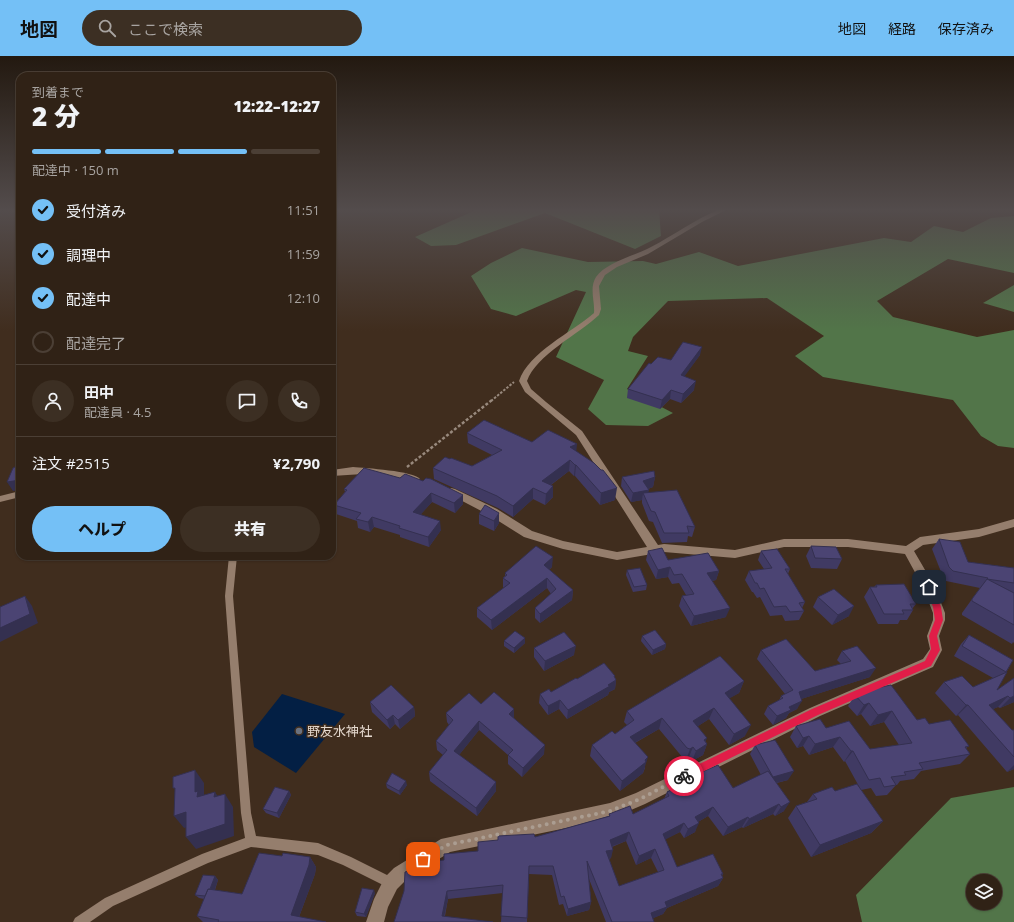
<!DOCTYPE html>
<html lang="ja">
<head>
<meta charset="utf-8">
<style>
  :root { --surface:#302216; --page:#3c2f23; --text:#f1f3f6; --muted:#a8a4a1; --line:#4b3f35; --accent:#74c0f6 }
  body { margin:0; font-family:"Open Sans","Noto Sans JP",sans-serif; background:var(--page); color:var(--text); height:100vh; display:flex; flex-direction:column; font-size:15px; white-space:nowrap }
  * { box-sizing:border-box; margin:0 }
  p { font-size:13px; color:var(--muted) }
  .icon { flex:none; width:22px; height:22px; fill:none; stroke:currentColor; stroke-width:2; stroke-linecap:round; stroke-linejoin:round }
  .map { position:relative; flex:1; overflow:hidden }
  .details { position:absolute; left:16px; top:16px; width:320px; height:488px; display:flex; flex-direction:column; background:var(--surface); border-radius:12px; box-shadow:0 1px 3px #0004,0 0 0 1px var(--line) }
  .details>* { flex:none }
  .fabs { position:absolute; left:966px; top:818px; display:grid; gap:8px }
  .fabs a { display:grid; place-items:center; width:36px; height:36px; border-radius:50%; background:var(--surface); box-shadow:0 1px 3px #0004,0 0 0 1px var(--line); font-size:20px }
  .pin { position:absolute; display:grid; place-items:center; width:34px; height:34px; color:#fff; margin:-17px; border-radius:8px; box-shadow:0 2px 6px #0006 }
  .courier { position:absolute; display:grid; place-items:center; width:40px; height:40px; margin:-20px; border:3px solid #e11d48; border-radius:50%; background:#fff; color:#222; box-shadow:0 1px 5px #0007 }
  .overview em { font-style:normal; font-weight:800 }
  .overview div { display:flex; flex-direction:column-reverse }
  .overview { display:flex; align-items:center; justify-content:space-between; height:68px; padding:0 16px }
  h1 { font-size:26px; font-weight:800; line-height:30px }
  .bar { display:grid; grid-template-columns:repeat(4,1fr); gap:6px 4px; align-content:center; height:48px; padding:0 16px }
  .bar i { height:5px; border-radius:3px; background:var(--line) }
  .bar .current { background:var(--accent) }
  .bar p { grid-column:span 4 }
  .line { display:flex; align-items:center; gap:10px; padding:0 16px; border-top:1px solid var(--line) }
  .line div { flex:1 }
  .round { display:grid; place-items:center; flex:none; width:42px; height:42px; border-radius:21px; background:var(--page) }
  ol { padding:0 16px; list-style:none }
  li { display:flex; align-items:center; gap:12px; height:44px }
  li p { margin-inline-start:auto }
  li .icon { padding:4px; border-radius:50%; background:var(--accent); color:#111; stroke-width:4 }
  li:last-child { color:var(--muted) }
  li i { width:22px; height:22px; border:2px solid var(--line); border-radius:50% }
  .primary-button { display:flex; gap:8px; margin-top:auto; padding:8px 16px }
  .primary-button a { flex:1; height:46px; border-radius:24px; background:var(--accent); color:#111; font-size:16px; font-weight:800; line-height:46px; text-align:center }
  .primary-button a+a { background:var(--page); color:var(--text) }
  header { display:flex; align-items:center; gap:24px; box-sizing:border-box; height:56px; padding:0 20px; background:var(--accent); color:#111 }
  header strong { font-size:19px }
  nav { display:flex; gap:22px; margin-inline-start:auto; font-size:14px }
  .search { width:280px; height:36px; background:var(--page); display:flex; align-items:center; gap:10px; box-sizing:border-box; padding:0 14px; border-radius:22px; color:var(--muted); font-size:15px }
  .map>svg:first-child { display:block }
</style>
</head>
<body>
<header>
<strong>地図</strong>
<div class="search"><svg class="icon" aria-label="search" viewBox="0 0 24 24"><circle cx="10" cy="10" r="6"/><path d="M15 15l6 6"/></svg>ここで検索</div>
<nav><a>地図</a><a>経路</a><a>保存済み</a></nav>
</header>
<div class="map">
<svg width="1014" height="866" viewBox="0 0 1014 866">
  <rect width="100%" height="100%" fill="#402d1e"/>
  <g fill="#527549" fill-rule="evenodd">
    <polygon points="476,154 659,154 661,180 635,193 545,157 456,189 431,190 415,181"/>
    <polygon points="1014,160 1014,217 948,203 877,245 893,261 977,281 1014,274 1014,392 998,390 981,380 953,344 823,321 795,300 824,280 767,242 668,245 633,281 628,295 648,300 627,333 673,357 648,370 606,369 588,353 604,324 556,301 586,236 576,234 516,260 491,253 471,220 491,207 522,192 588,206 643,205 656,208 699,196 738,210 884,182 911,186 934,170 963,176 991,162"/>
    <polygon points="1014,229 1014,256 983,247"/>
    <path d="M1014,731V866H862L856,839L951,742ZM973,825H995V847H973Z"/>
  </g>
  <polygon fill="#031f44" points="282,638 345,658 296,717 254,691 252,676"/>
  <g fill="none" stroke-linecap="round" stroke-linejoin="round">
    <polyline stroke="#98897d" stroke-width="2" stroke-dasharray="2.5 1.5" stroke-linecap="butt" points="491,345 514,326"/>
    <polyline stroke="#98897d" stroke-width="2.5" stroke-dasharray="3 2" stroke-linecap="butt" points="407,411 492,344"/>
    <polygon fill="#957e6d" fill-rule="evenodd" points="229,500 237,500 233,540 251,757 256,780 318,787 351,801 395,823 397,827 395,831 391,833 343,809 318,799 251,791 208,807 113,850 90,866 73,866 75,862 105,842 202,798 245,782 241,757 225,540"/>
    <g fill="#957e6d" fill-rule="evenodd">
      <path d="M718,154H726L702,166L648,198L617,211L605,219L599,230L601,253L599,259C579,278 536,299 527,325L531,333L546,346L582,375L658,489L664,488L735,494L784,483H848L906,490L920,481L979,473L1014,463V471L979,481L923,489L914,495L935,531L945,557V564L939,580L942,594L933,611L820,660L645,748L610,763L450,796L406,824L397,833L388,851L384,866H366L374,843L385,821L394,812L441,783L610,747L636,737L810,652L923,603L930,593L927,580L933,564V557L923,531L905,498L848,491H784L735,502L664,496L617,504L563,493L524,481L489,459L447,437L446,435L451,432L455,433L497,453L532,475L563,485L617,496L647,491L576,379L525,336L519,325C529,296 571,277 594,257C595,245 589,232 596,221C605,207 636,199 651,191C674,179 694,164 718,154Z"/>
      <path d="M353,411C365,412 414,415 420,423L415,426L363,418L332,420V414Z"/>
      <polygon points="20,435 20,441 0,446 0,440"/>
    </g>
  </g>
  <g fill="#403a63" fill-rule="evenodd">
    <polygon points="700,299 684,320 694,334 681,347 670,343 660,353 627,342 628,333 651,308"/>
    <polygon points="467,377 532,386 576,395 615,444 600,449 575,420 574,420 569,415 551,429 553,441 545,449 533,443 513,461 498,452 434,423 433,412 450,403 472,410 492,399 468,387"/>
    <polygon points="364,412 463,448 455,457 432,446 420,459 441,474 429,491 400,481 400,479 374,471 370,476 358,472 357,465 336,458 334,449 345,436 344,433"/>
    <polygon points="622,421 655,421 653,431 648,433 648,437 695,471 692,481 688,480 687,486 662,487 653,466 649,465 642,447 642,444 631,446 621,430"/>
    <polygon points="479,458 499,467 494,475 479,468"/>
    <polygon points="939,483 968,506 1014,512 1014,587 1013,586 1012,588 962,559 962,557 980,532 946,525 943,521 932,493"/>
    <polygon points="811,490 842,503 837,513 811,512 806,500"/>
    <polygon points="648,495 668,504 719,515 716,524 712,525 726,561 691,570 679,550 682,540 686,539 679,527 672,528 668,521 656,523 646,504"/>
    <polygon points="761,495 790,513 788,518 805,546 802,552 804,555 799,564 785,565 782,559 770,560 760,541 757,542 753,536 752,536 745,524 749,515 764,513 758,504"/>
    <polygon points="552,511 549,514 573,534 572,544 540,567 535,562 535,552 551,538 547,532 492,574 477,561 477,552 504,532 503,531 503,522 505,520 505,517"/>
    <polygon points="627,514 647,529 646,534 633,536 626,519"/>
    <polygon points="876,529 916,548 912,553 913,554 907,564 900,564 898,568 878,568 864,541 870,531 874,531"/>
    <polygon points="818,541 849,560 832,569 813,551"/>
    <polygon points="969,579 1013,604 997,634 1014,622 1014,646 1000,652 998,651 993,653 1012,674 1014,674 1014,713 1007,716 958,659 956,660 935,637 944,626 973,631 993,622 954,600 961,588"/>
    <polygon points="642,580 666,588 665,593 652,599 641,585"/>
    <polygon points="504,585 525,587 514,597 504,590"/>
    <polygon points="534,592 574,599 544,615 534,601"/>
    <polygon points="761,594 815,615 841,608 837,604 842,595 870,621 801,643 797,653 789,657 786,662 773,669 764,658 768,650 779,645 781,640 785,638 757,603"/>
    <polygon points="614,621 616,624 615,633 609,636 608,639 567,663 559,653 548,659 539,647 540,638 551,636 577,623"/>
    <polygon points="744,625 739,637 729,642 745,680 729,689 709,663 698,670 707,688 703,699 692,705 689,701 686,704 683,702 659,673 635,687 645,712 643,717 620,735 590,700 592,689 615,678 627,669 624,666 627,655"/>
    <polygon points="855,639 929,668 969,690 966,692 970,698 960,708 921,715 914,723 900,725 897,729 896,729 887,739 876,740 871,732 861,734 845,705 844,706 833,691 809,699 803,690 797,692 790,681 796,670 826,672 870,693 899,689 884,666 870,670 861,658 857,660 848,650"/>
    <polygon points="370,646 414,651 415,660 400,673 395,668 390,673 372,656"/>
    <polygon points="481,648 514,663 544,698 522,721 508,708 508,699 479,674 459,699 496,726 496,735 477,760 430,725 429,716 443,699 437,694 436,685 449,669 447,666 446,657"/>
    <path d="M755,689L788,724L777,727L784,755L775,760L773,758L743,772L742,771L723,780L708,760L698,766L695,776L684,782L680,776L665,783L677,811L723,818L722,820L723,822L718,830L667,852L663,858L653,862L654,866H606L589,823L591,846L589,854L567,860L563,848L559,849L552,819L529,818L527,866H501L503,837L448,843L445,860L394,866L444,804L535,781L609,760V758H633L664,743L667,736L692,723L693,720L733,732L761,719L750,698ZM626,785L636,809L651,802L658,816L619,830L609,803L611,802L612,791Z"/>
    <polygon points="386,728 407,729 400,739 387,732"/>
    <polygon points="289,735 291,739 279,762 266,757 263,753"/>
    <polygon points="835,735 883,765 871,777 811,801 788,762 796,750 807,746 813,738"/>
    <polygon points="282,800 310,801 316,811 315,818 299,861 326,866 203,866 197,860 204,843 199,842 195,839 215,820 218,824 215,834 242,838"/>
    <polygon points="375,837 366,861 357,860 355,856"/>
  </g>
  <g fill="#343050">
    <polygon points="702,291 700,299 679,328 681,319"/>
    <polygon points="696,325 694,334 681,347 683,338"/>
    <polygon points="671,334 670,343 660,353 662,344"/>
    <polygon points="577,388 576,399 570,391"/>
    <polygon points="570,404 569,415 541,436 542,425"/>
    <polygon points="575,409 576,409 575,420 574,420"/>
    <polygon points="655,421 653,431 642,435 643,425"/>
    <polygon points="20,424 20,434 13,435 7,426"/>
    <polygon points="553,430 553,441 545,449 546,438"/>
    <polygon points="533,432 533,443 513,461 513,450"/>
    <polygon points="617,432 615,444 600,449 601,437"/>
    <polygon points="649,434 647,443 643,437 642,444 631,446 633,437"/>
    <polygon points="431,437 432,446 414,466 413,456"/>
    <polygon points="463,439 463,448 455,457 454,447"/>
    <polygon points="499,457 499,467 494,475 494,465"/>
    <polygon points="372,461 374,471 370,476 368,466"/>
    <polygon points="440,465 441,474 429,491 428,481"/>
    <polygon points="553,501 552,511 543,519 544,509"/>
    <polygon points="670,511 668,521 656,523 658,514"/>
    <polygon points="719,515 716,524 704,526 707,517"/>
    <polygon points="547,522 547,532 492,574 491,564"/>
    <polygon points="573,534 572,544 540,567 540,558"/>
    <polygon points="25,540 32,550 38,567 0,586 0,572"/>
    <polygon points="854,550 849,560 832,569 838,559"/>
    <polygon points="730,552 726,561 691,570 694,560"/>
    <polygon points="525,582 525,587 514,597 514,592"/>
    <polygon points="666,588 665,593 652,599 653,594"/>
    <polygon points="576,590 574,599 544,615 545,605"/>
    <polygon points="876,612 870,621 795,645 799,636"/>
    <polygon points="614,620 615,620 614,626 616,624 615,633 609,636 608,639 567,663 568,654 608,629"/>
    <polygon points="744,625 739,637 720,648 725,637"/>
    <polygon points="1008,640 998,651 979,659 989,649"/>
    <polygon points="1014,640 1014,646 1000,652 1010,642"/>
    <polygon points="560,644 559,653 548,659 548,650"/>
    <polygon points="802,645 797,653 789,657 786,662 773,669 777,660 789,651"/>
    <polygon points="869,647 861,658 857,660 864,649"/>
    <polygon points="966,649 968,649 958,659 956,660"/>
    <polygon points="414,651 415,660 400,673 398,664"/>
    <polygon points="714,652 709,663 689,676 693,665"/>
    <polygon points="514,653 514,663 509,658"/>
    <polygon points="892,655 884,666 870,670 878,659"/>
    <polygon points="393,659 395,668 390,673 387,664"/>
    <polygon points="662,662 659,673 627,691 630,681"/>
    <polygon points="479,665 479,674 455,704 454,695"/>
    <polygon points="751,669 745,680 729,689 734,678"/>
    <polygon points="809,680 803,690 797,692 803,682"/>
    <polygon points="840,681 833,691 809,699 815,688"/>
    <polygon points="707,682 704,690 707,688 703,699 692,705 696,695 704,684"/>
    <polygon points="545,689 544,698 522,721 523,712"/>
    <polygon points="693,691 689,701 686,704 690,693"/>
    <polygon points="851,695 853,695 845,705 844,706"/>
    <polygon points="648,701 643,717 620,735 622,725"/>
    <polygon points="1014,709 1014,713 1007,716"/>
    <polygon points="195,714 204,727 204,744 197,741 195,736"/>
    <polygon points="794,715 788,724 767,729 773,721"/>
    <polygon points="406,725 407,729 400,739 399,735"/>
    <polygon points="496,726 496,735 477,760 476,752"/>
    <polygon points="289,735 291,739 279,762 277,757"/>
    <polygon points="215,736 223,748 214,741"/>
    <polygon points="225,738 233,751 234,780 196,793 186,781"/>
    <polygon points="790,746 784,755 775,760 781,751"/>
    <polygon points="779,748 773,758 743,772 749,763"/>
    <polygon points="713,751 708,760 691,770 695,761"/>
    <polygon points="186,756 196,768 184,772 174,760"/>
    <polygon points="748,761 742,771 723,780 728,771"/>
    <polygon points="883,765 871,777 811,801 820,789"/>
    <polygon points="684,767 680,776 659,787 663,778"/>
    <polygon points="699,767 695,776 684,782 688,773"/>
    <polygon points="629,776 626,785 607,792 610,784"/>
    <polygon points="655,793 651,802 636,809 639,800"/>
    <polygon points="613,794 611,802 604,804 606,795"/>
    <polygon points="310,801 316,811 315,818 297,866 291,859"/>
    <polygon points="723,818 719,824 723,822 718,830 667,852 663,858 647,865 651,857 665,846"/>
    <polygon points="215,820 218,824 211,844 208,840"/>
    <polygon points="374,834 375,837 366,861 364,858"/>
    <polygon points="447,835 448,843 443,866 442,860"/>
    <polygon points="591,846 589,854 567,860 568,853"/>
  </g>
  <g fill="#4b4473" stroke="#343050" fill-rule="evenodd">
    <polygon points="683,286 702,291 681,319 696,325 683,338 671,334 662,344 628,333 649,307 651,308 658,301 671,304"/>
    <polygon points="484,364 532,386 548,374 577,388 570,391 594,407 601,414 603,414 617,432 601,437 576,409 575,409 570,404 542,425 553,430 546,438 533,432 513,450 497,440 433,412 445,401 450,403 451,402 472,410 502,394 467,377"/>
    <polygon points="20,405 20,424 7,426 13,412 15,411 18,406"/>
    <polygon points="364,412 400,422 405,418 423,425 426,422 431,423 463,439 454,447 431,437 413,456 440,465 428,481 399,472 400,470 372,461 368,466 356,463 361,457 334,449 347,434 344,433"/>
    <polygon points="654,415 655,421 643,425 649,434 633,437 622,421"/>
    <polygon points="677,434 695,471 687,470 689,477 664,477 655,456 651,455 643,437"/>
    <polygon points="485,449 499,457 494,465 479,458"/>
    <polygon points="939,483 960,486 968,506 1014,512 1014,527 987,523 988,522 953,515 949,511"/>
    <polygon points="536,490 553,501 544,509 573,534 540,558 535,552 556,533 547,522 491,564 477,552 510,527 503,522 507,519 505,517"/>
    <polygon points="811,490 836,491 842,503 815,502"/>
    <polygon points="662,492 668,504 708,497 719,515 707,517 730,552 694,560 682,540 694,538 682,518 674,519 670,511 658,514 648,495"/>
    <polygon points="777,493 790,513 785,513 805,546 799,547 804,555 790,556 786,550 774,551 764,532 760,533 757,527 755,527 749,515 772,512 761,495"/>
    <polygon points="640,512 647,529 634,531 627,514"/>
    <polygon points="987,523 1014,537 1014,569 972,545 972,543"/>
    <polygon points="904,528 916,548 910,548 913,554 902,554 904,558 884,558 870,531 877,531 876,529"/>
    <polygon points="834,533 854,550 838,559 818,541"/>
    <polygon points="25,540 30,558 0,572 0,551"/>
    <polygon points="655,574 666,588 653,594 642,580"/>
    <polygon points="515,575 525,582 514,592 504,585"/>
    <polygon points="564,576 576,590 545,605 534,592"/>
    <polygon points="969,579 1013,604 1006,616 962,590"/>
    <polygon points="786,583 815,615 851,605 842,595 857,590 876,612 799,636 802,645 789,651 791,654 777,660 768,650 783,642 781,640 793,634 761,594"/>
    <polygon points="720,600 744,625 725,637 751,669 734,678 714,652 693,665 707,682 704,684 707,688 696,695 693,691 690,693 687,692 662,662 630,681 648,701 645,704 646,706 622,725 592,689 612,675 615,678 634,664 627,655"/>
    <polygon points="604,607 615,620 614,620 616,624 608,629 610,630 568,654 560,644 548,650 540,638 549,633 551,636 576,622 577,623"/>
    <polygon points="1007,616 997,634 1014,622 1014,640 1010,642 1008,640 989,649 1012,674 1014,674 1014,701 968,649 966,649 944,626 962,620 973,631"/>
    <polygon points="391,629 414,651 398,664 393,659 387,664 370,646"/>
    <polygon points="891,629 917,664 925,662 929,668 950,664 969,690 965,691 970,698 919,707 923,713 904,716 906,719 891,721 896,729 884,731 880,722 869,724 853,695 851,695 840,681 815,688 809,680 803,682 796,670 820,663 826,672 849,665 870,693 912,687 892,655 878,659 869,647 864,649 855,639 867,634"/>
    <polygon points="494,636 514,653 509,658 545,689 523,712 508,699 513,694 479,665 454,695 496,726 476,752 429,716 447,694 436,685 453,664 446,657 469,637 481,648"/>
    <polygon points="775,684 794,715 773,721 755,689"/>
    <path d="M718,709L733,732L768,715L790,746L781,751L779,748L749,763L748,761L728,771L713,751L695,761L699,767L688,773L684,767L663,778L677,811L713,798L723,818H721L723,822L665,846L667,851L651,857L654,866H612L587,805L591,846L568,853L564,840L561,841L553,810H529L527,862L501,860L503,829L447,835L442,860L493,866H394L404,835L405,816L412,814L422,806L444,804V798L478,795V786L498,784V780L534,778L535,781L610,760L609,758L630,750L633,758L669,740L667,736L695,722L693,720ZM629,776L639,800L655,793L664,814L619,830L606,795L613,794L610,784Z"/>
    <polygon points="195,714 195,736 198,735 197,741 215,736 214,741 225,738 225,768 186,781 186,756 174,760 175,732 173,732 173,721"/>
    <polygon points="392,717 406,725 399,735 386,728"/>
    <polygon points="857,728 883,765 820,789 796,750 817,743 813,738 832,731 835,735"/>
    <polygon points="275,731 289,735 277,757 263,753"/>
    <polygon points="259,797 282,800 283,797 310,801 309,809 291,859 326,866 218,866 219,864 197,860 208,833 242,838"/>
    <polygon points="203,819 215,820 210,833 208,833 205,840 195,839"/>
    <polygon points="362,832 374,834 364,858 355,856"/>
  </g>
  <linearGradient id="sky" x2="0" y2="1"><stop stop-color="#231910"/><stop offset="0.56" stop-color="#534c4c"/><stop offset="1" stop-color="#534c4c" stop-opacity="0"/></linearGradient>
  <rect width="1014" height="275" fill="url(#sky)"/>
  <polygon fill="#e11d48" points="929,528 933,531 941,551 943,564 937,580 940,594 931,610 818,659 688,723 684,725 681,723 680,720 681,717 812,653 925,605 931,593 929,580 935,564 933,551 925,531"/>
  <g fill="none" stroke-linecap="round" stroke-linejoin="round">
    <polyline stroke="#ab9d91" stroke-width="4" stroke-dasharray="0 7.2" points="423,803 447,789 610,755 640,743 684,720"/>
  </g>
  <circle fill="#6b7280" stroke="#402d1e" stroke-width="1.5" cx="299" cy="675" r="4"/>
  <g text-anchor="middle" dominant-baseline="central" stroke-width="3" stroke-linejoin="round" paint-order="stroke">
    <g font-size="13" fill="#e5d9cf" stroke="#402d1e" text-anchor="start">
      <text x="307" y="675">野友水神社</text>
    </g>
  </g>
</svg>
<div class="fabs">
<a><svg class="icon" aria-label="layers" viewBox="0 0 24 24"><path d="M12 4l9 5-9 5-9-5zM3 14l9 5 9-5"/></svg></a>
</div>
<div class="pin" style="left:423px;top:803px;background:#ea580c"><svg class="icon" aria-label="bag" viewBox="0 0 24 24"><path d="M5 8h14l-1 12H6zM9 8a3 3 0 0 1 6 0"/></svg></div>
<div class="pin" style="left:929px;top:531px;background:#1f2937"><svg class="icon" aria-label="home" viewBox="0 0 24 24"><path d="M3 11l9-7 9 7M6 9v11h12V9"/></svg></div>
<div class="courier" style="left:684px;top:720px"><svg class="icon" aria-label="bike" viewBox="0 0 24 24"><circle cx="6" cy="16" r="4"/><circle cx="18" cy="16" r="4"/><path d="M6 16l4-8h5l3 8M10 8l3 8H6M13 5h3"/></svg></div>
<section class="details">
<div class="overview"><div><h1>2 分</h1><p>到着まで</p></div><em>12:22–12:27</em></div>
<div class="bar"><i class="current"></i><i class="current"></i><i class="current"></i><i></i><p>配達中 · 150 m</p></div>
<ol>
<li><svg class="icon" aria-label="check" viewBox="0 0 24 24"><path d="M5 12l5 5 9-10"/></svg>受付済み<p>11:51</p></li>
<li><svg class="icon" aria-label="check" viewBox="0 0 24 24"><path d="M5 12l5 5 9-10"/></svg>調理中<p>11:59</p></li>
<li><svg class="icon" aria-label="check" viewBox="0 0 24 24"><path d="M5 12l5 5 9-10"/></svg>配達中<p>12:10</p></li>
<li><i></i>配達完了</li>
</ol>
<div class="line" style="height:72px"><a class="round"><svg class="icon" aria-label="person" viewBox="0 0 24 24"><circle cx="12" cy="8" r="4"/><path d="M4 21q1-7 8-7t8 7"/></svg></a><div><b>田中</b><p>配達員 · 4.5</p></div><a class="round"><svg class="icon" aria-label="chat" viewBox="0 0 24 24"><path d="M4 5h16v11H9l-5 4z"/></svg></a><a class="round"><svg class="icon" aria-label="phone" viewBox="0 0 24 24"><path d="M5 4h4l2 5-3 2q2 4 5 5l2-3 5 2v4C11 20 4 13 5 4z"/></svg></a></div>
<div class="line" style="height:52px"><div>注文 #2515</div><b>¥2,790</b></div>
<div class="primary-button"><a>ヘルプ</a><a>共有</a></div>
</section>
</div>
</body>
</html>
